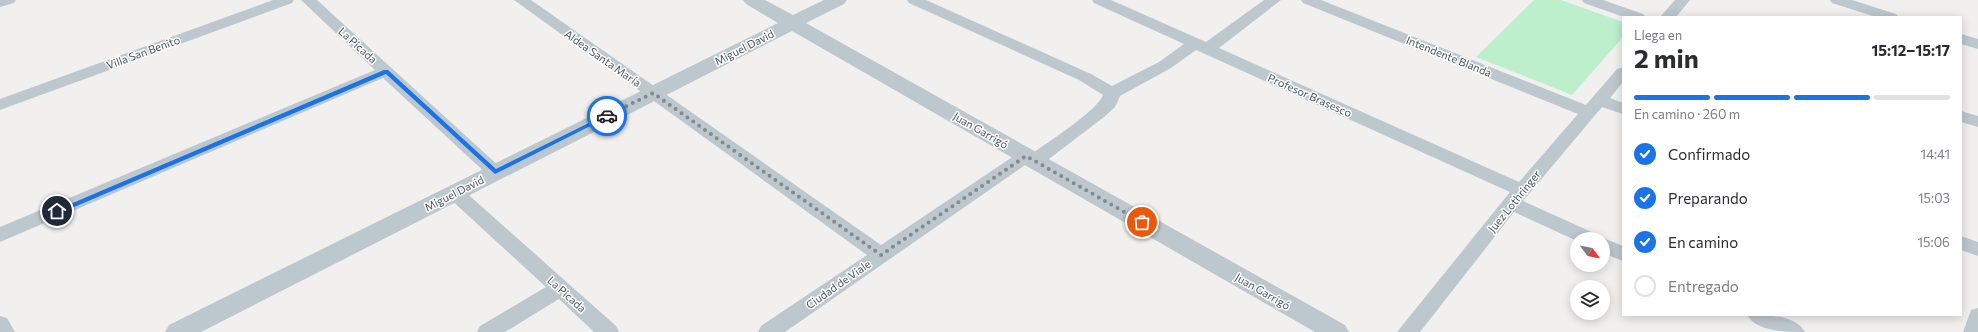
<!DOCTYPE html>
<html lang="es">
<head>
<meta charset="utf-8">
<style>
  :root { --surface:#fff; --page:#f7f7f7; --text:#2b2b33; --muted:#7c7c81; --line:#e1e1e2; --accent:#1a73e8 }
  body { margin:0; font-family:Commissioner,sans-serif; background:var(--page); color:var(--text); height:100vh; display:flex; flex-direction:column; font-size:15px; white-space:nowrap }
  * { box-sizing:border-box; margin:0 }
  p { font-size:13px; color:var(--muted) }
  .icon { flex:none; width:22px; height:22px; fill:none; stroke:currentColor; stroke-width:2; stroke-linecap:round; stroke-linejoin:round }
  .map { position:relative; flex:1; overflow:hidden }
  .drawer { position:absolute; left:1622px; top:16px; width:340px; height:300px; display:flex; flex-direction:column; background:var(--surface); border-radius:0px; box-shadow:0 2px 10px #0003 }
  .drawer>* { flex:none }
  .needle { width:26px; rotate:122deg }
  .controls { position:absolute; left:1570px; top:232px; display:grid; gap:8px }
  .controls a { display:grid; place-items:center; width:40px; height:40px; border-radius:50%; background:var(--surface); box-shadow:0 2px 10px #0003; font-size:20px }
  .pin { position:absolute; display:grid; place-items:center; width:34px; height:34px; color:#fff; margin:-17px; border:2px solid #fff; border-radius:50%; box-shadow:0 1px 4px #0007 }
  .courier { position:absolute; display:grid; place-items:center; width:40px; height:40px; margin:-20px; border:3px solid #1a73e8; border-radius:50%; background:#fff; color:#222; box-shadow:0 1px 5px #0007 }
  .head em { font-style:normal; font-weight:700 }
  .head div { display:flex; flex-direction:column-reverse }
  .head { display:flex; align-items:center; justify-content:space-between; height:68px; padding:0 12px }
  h1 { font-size:26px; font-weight:700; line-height:30px }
  .bar { display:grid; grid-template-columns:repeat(4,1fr); gap:6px 4px; align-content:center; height:48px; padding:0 12px }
  .bar i { height:5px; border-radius:3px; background:var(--line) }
  .bar .selected { background:var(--accent) }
  .bar p { grid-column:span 4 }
  ol { padding:0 12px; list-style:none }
  li { display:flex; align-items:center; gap:12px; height:44px }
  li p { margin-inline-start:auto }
  li .icon { padding:4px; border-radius:50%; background:var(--accent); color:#fff; stroke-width:4 }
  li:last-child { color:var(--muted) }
  li i { width:22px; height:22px; border:2px solid var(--line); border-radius:50% }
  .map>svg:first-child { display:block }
</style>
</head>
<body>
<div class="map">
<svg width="1978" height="332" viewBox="0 0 1978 332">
  <rect width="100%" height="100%" fill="#f2efef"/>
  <polygon fill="#bdefcd" points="1534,0 1561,0 1623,22 1623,37 1572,95 1476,57"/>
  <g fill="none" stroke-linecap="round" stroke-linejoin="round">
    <g fill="#bdc7ce" fill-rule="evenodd">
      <polygon points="0,0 16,0 14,3 0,7"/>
      <polygon points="273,0 294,0 292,3 0,110 0,99"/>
      <polygon points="301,0 317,0 501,168 504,172 501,176 495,178 489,176 383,78 0,242 0,227 375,70"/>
      <path d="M514,0H531L881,245L1020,152L1026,150L1033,153C1048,142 1098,110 1103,95L1079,80L909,3L907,0H926L1091,74L1112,86L1159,62L1184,44L1094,3L1092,0H1111L1206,42L1264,0H1281L1219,48L1519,182L1578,114L1303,3L1301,0H1321L1586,105L1617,69L1623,67V82L1610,98L1623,103V114L1602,107L1523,201L1596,234L1599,239H1577V241L1514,212L1420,332H1397L1510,192L1196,50L1171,68L1120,96L1115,107L1104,117L1041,165L1035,167L1028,163L785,332H758L761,326L867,255Z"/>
      <polygon points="1582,0 1603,0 1643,14 1646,17 1624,17 1584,3"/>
      <polygon points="1675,0 1690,0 1676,17 1660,17"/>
      <polygon points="1830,0 1852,0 1896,14 1899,17 1876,17 1832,3"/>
      <polygon points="1961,34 1978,39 1978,49 1961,44"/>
      <polygon points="1961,111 1978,116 1978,127 1961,122"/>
      <polygon points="455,187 462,189 616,326 619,332 594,332 559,299 505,332 477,332 480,326 546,287 448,197 446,193 448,189"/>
      <polygon points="1961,236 1978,242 1978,256 1961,250"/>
      <polygon points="1603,238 1623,246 1623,261 1603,253 1603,239 1600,239"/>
      <polygon points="1978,308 1978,332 1963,332 1971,310"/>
      <path d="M1747,315C1765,315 1795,314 1805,332C1786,332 1757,332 1747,315Z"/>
      <polygon points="0,316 7,318 15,332 0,332"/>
    </g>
    <polygon fill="#bdc7ce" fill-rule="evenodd" points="743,0 765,0 793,15 824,0 847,0 844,4 806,23 1345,325 1349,332 1315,332 792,31 201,332 165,332 169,325 778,23 746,4"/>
  </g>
  <polygon fill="#1a73e8" points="384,70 388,70 496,169 605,115 610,116 495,174 386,74 60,213 54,211"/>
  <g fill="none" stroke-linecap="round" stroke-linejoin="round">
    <polyline stroke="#838a90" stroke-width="4" stroke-dasharray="0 7.2" points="607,116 653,93 881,255 1026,156 1142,222"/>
  </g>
  <g text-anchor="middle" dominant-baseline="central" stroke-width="3" stroke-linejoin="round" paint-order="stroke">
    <g font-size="11" fill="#47545d" stroke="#fff">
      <text transform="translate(358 45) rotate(42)">La Picada</text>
      <text transform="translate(744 47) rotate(-27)">Miguel David</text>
      <text transform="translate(143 52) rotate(-20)">Villa San Benito</text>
      <text transform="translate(1449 56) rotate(22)">Intendente Blanda</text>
      <text transform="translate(603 58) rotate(35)">Aldea Santa María</text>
      <text transform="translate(1310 95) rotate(24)">Profesor Brasesco</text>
      <text transform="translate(981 130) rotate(30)">Juan Garrigó</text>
      <text transform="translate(454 193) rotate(-27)">Miguel David</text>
      <text transform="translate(1514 201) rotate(-51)">Juez Lothringer</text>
      <text transform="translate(838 284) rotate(-35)">Ciudad de Viale</text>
      <text transform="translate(1263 291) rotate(30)">Juan Garrigó</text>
      <text transform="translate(567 294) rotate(42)">La Picada</text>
    </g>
  </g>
</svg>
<div class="controls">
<a><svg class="needle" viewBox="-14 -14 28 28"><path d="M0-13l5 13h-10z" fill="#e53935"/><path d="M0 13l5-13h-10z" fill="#7c7c81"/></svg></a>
<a><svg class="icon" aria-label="layers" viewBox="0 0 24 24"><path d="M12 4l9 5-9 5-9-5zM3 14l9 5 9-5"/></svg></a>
</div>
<div class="pin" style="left:1142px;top:222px;background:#ea580c"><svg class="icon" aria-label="bag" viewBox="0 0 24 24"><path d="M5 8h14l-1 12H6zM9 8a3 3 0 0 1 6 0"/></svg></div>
<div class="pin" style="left:57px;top:211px;background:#1f2937"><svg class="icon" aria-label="home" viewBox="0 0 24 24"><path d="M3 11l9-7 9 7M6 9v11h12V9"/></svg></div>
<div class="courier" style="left:607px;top:116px"><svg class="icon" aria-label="car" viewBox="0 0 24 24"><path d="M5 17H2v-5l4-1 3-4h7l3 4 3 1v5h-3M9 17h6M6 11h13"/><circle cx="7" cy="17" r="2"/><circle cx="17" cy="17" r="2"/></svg></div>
<section class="drawer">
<div class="head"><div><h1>2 min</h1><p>Llega en</p></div><em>15:12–15:17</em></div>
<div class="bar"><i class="selected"></i><i class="selected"></i><i class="selected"></i><i></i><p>En camino · 260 m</p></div>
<ol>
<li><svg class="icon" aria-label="check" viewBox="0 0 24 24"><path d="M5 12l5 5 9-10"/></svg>Confirmado<p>14:41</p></li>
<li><svg class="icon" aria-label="check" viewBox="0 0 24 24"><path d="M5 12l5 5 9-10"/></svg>Preparando<p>15:03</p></li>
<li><svg class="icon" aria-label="check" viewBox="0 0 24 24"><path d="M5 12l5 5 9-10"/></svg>En camino<p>15:06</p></li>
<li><i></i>Entregado</li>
</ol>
</section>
</div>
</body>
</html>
